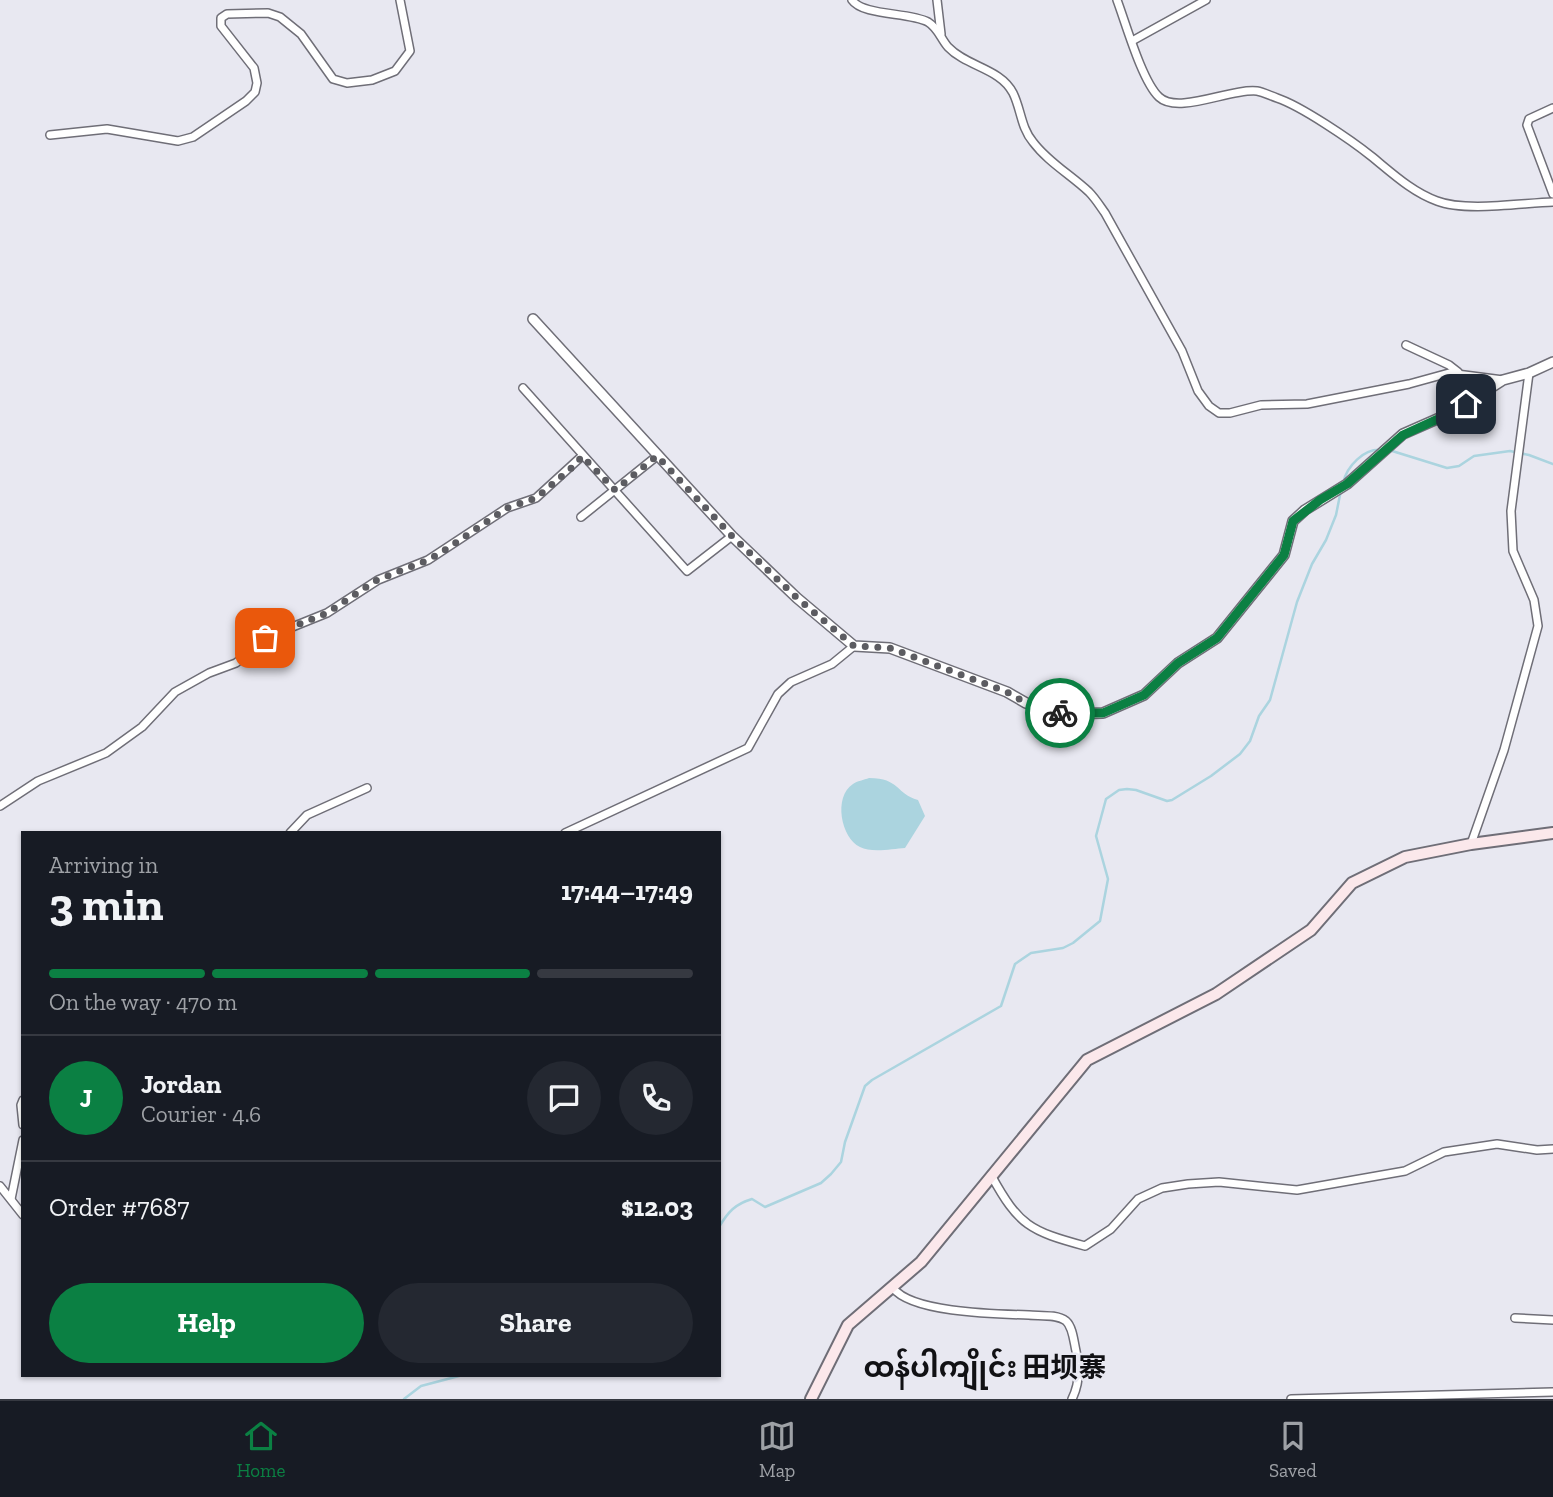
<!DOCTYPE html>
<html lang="en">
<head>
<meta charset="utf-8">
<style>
  :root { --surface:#171b24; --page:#242831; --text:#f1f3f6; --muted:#9ea1a6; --line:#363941; --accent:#0b8043 }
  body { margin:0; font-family:"Zilla Slab","Noto Sans SC","Noto Sans Myanmar",serif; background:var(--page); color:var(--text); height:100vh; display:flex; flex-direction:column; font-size:26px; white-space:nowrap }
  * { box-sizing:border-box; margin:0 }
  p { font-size:23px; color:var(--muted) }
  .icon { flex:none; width:38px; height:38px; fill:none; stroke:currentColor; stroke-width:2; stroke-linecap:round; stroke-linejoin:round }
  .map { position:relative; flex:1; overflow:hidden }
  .details { position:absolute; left:21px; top:831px; width:700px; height:546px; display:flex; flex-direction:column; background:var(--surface); border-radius:0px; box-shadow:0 2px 5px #0004 }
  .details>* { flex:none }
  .pin { position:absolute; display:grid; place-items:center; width:60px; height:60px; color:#fff; margin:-30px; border-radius:14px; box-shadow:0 4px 10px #0006 }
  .courier { position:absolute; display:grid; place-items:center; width:70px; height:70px; margin:-35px; border:5px solid #0b8043; border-radius:50%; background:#fff; color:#222; box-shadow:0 2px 9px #0007 }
  .overview em { font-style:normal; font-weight:700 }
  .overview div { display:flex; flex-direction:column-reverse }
  .overview { display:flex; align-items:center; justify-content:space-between; height:119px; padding:0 28px }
  h1 { font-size:46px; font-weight:700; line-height:52px }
  .bar { display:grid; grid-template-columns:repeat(4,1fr); gap:10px 7px; align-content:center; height:84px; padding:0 28px }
  .bar i { height:9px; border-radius:5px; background:var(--line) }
  .bar .active { background:var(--accent) }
  .bar p { grid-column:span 4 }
  .line { display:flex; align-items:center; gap:18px; padding:0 28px; border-top:2px solid var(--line) }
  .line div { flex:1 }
  .round { display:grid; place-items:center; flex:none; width:74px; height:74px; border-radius:37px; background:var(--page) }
  .button { display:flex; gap:14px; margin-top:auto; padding:14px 28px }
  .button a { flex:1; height:80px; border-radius:42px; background:var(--accent); color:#fff; font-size:28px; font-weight:700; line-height:80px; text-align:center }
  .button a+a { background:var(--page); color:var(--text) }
  .menu { display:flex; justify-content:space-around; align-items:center; height:98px; border-top:2px solid var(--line); background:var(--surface); font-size:19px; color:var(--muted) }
  .menu a { display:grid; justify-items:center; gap:4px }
  .menu .active { color:var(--accent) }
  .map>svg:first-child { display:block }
</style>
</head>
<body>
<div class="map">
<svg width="1553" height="1399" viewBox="0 0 1553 1399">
  <rect width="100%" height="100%" fill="#e8e8f1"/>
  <path fill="#abd4df" d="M869,778C900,778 896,794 918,800L925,816L905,848C892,849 871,853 860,847C841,838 833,797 853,784C857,781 864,780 869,778Z"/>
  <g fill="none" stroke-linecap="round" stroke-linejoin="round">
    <g stroke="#abd4df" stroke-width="2.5">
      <polyline points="1389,450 1447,468 1459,466 1474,456 1510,451 1529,455 1553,464"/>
      <path d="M1343,483C1347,466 1364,448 1382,450"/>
      <path d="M719,1227C728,1212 735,1204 752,1199L765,1207L821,1183L831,1174L841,1162L845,1142L865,1086L872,1080L1001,1006L1015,964L1031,953L1063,948L1073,943L1100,921L1108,879L1096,836L1106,799L1119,790L1127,789L1136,790L1167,801L1172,800L1211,776L1240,754L1250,741L1259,716L1270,700L1297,602L1312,564L1326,540L1336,515L1341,490"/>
      <polyline points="404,1399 421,1386 459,1376"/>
    </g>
    <defs>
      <g id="minor">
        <path d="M852,0C863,16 909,12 928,22C938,28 941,39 948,47C967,67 1000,68 1013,93C1021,109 1021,128 1033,142C1048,162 1071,175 1089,192C1095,198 1100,206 1105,213L1182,351L1198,391L1209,406L1219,413H1230L1261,405L1307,404L1409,384L1449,373L1503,380"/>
        <polyline points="937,0 941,34"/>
        <path d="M1117,0C1126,24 1142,81 1159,97C1178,115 1231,88 1257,91C1263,92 1271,96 1277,98C1301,106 1351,140 1371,156C1392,173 1412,192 1437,201C1465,212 1522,203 1553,202"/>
        <polyline points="1132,41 1206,0"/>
        <polyline points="1553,108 1529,119 1527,125 1553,194"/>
        <polyline points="50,135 107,129 178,141 193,137 246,101 255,92 257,83 254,68 221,26 221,18 227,14 268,13 280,17 301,34 333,79 347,83 372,80 395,71 410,51 400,0"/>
        <polyline points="1406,345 1449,365 1458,372"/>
        <polyline points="523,388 687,571 732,536"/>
        <polyline points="581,517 657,456"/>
        <polyline points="0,806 38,781 106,753 142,727 175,692 209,673 236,663 265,638 327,613 378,580 428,560 507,508 536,498 582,456"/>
        <polyline points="290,833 307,815 367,788"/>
        <polyline points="565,833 748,748 778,694 791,682 832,664 854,646"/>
        <polyline points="1471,844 1504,750 1538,626 1534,600 1513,551 1511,511 1529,373"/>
        <polyline points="23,1100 21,1105 23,1125"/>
        <path d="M991,1175C1019,1226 1030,1231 1085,1246L1111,1229L1138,1199L1162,1188L1188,1184L1219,1182L1297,1190L1405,1171L1444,1152L1497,1144L1537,1150L1553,1149"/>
        <polyline points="0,1186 23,1215"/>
        <polyline points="11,1199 23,1140"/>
        <path d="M893,1288C912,1313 997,1314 1029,1315C1040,1316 1057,1314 1066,1321C1073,1327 1074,1343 1076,1351C1080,1368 1080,1383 1072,1399"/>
        <polyline points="1515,1318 1553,1320"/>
        <polyline points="1291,1399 1553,1392"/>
      </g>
      <polyline id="tertiary" points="533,319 732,536 797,598 854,646 890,648 1007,692 1026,703 1062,714 1103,713 1144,695 1178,663 1217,638 1284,555 1293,521 1305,510 1347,484 1403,434 1453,412 1503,380 1529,373 1553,362"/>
      <polyline id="secondary" points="811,1399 848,1325 921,1262 1087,1060 1216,994 1311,930 1352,883 1405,857 1471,844 1553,833"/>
    </defs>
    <use href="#minor" stroke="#6f6e77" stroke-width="10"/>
    <use href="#tertiary" stroke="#6f6e77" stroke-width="12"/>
    <use href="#secondary" stroke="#6f6e77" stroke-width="14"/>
    <use href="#minor" stroke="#fff" stroke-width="7"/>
    <use href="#tertiary" stroke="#fff" stroke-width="9"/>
    <use href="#secondary" stroke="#fbe8eb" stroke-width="10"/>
  </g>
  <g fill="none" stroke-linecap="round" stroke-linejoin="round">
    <polyline stroke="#5c5c61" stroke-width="7" stroke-dasharray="0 12.6" points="265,638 327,613 377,580 428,560 442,552 507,508 536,498 576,464 582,456 615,490 657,456 732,536 797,598 854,646 890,648 1007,692 1026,703 1060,713"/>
    <polyline stroke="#0b8043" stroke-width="9" points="1060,713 1103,713 1144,695 1178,663 1217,638 1284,555 1293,521 1320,500 1347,484 1403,435 1453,412 1466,404"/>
  </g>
  <g text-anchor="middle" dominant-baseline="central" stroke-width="5" stroke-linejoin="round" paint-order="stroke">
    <g font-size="28" font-weight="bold" fill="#111114" stroke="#e8e8f1">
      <text x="985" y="1367">ထန်ပါကျိုင်း 田坝寨</text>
    </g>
  </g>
</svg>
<div class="pin" style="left:265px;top:638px;background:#ea580c"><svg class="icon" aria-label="bag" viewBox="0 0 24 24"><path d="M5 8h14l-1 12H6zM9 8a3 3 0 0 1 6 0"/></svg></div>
<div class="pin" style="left:1466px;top:404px;background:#1f2937"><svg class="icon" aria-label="home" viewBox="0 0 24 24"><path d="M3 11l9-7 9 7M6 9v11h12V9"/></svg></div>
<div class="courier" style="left:1060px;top:713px"><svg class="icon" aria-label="bike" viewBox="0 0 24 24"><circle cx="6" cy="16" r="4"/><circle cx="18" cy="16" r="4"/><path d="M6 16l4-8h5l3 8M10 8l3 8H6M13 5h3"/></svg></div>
<section class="details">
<div class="overview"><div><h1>3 min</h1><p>Arriving in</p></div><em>17:44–17:49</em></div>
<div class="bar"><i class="active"></i><i class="active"></i><i class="active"></i><i></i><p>On the way · 470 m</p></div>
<div class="line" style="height:126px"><b class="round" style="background:var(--accent);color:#fff">J</b><div><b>Jordan</b><p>Courier · 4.6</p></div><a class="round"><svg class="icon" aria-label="chat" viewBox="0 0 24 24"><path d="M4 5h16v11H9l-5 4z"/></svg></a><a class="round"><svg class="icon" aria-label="phone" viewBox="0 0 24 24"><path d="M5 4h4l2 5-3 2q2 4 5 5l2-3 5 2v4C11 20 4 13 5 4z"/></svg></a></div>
<div class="line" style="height:91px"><div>Order #7687</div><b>$12.03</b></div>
<div class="button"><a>Help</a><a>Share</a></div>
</section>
</div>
<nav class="menu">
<a class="active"><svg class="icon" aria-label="home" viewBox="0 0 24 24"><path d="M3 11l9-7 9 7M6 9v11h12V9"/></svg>Home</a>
<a><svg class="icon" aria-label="map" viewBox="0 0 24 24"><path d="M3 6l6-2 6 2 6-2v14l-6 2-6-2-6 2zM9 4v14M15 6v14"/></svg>Map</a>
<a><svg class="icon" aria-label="saved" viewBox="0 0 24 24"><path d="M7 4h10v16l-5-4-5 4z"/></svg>Saved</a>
</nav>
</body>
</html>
